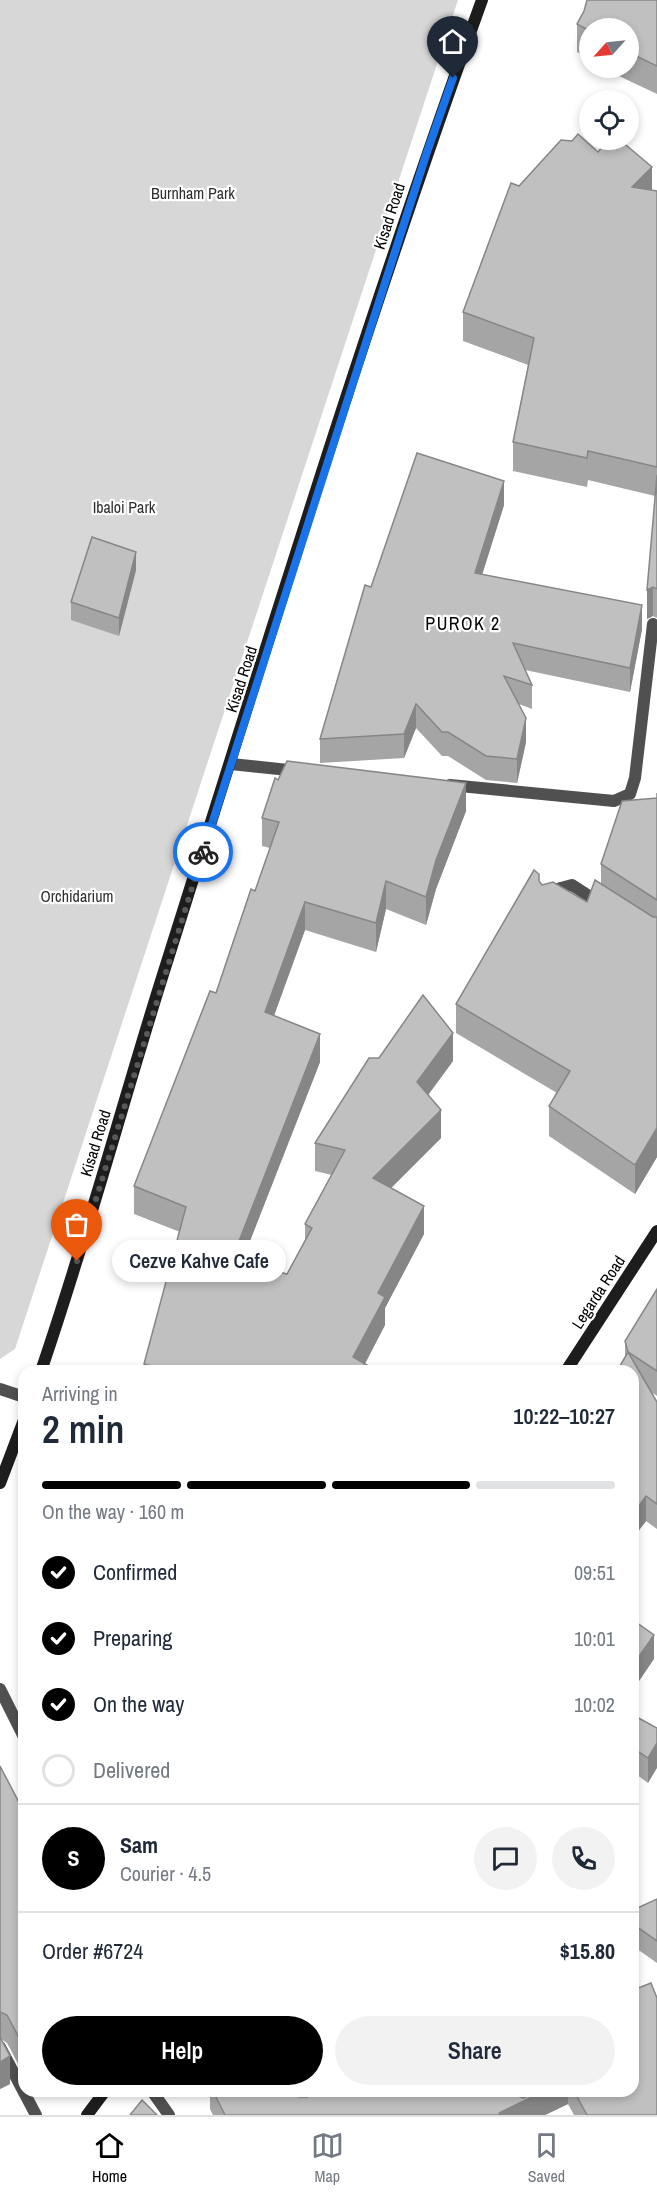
<!DOCTYPE html>
<html lang="en">
<head>
<meta charset="utf-8">
<style>
  :root { --surface:#fff; --page:#f2f2f3; --text:#1f2937; --muted:#747a83; --line:#e0e1e3; --accent:#000 }
  body { margin:0; font-family:"Archivo Narrow",sans-serif; background:var(--page); color:var(--text); height:100vh; display:flex; flex-direction:column; font-size:22px; white-space:nowrap }
  * { box-sizing:border-box; margin:0 }
  p { font-size:20px; color:var(--muted) }
  .icon { flex:none; width:33px; height:33px; fill:none; stroke:currentColor; stroke-width:2; stroke-linecap:round; stroke-linejoin:round }
  .map { position:relative; flex:1; overflow:hidden }
  .details { position:absolute; left:18px; top:1365px; width:621px; height:732px; display:flex; flex-direction:column; background:var(--surface); border-radius:18px; box-shadow:0 3px 9px #0003 }
  .details>* { flex:none }
  .needle { width:39px; rotate:243deg }
  .buttons { position:absolute; left:579px; top:18px; display:grid; gap:12px }
  .buttons a { display:grid; place-items:center; width:60px; height:60px; border-radius:50%; background:var(--surface); box-shadow:0 3px 9px #0003; font-size:30px }
  .pin { position:absolute; display:grid; place-items:center; width:51px; height:51px; color:#fff; margin:-62px -26px; border-radius:50% 50% 50% 0; rotate:-45deg; box-shadow:0 0 6px #0007 }
  .pin .icon { rotate:45deg }
  .courier { position:absolute; display:grid; place-items:center; width:60px; height:60px; margin:-30px; border:4px solid #1a73e8; border-radius:50%; background:#fff; color:#222; box-shadow:0 2px 8px #0007 }
  .bubble { position:absolute; height:42px; border-radius:21px; background:var(--surface); box-shadow:0 3px 9px #0003; font-size:20px; font-weight:600; line-height:42px; text-align:center }
  .head em { font-style:normal; font-weight:600 }
  .head div { display:flex; flex-direction:column-reverse }
  .head { display:flex; align-items:center; justify-content:space-between; height:102px; padding:0 24px }
  h1 { font-size:39px; font-weight:600; line-height:45px }
  .bar { display:grid; grid-template-columns:repeat(4,1fr); gap:9px 6px; align-content:center; height:72px; padding:0 24px }
  .bar i { height:8px; border-radius:4px; background:var(--line) }
  .bar .active { background:var(--accent) }
  .bar p { grid-column:span 4 }
  .line { display:flex; align-items:center; gap:15px; padding:0 24px; border-top:2px solid var(--line) }
  .line div { flex:1 }
  .round { display:grid; place-items:center; flex:none; width:63px; height:63px; border-radius:32px; background:var(--page) }
  ol { padding:0 24px; list-style:none }
  li { display:flex; align-items:center; gap:18px; height:66px }
  li p { margin-inline-start:auto }
  li .icon { padding:6px; border-radius:50%; background:var(--accent); color:#fff; stroke-width:4 }
  li:last-child { color:var(--muted) }
  li i { width:33px; height:33px; border:3px solid var(--line); border-radius:50% }
  .primary-button { display:flex; gap:12px; margin-top:auto; padding:12px 24px }
  .primary-button a { flex:1; height:69px; border-radius:36px; background:var(--accent); color:#fff; font-size:24px; font-weight:600; line-height:69px; text-align:center }
  .primary-button a+a { background:var(--page); color:var(--text) }
  .dock { display:flex; justify-content:space-around; align-items:center; height:84px; border-top:2px solid var(--line); background:var(--surface); font-size:16px; color:var(--muted) }
  .dock a { display:grid; justify-items:center; gap:3px }
  .dock .active { color:var(--accent) }
  .map>svg:first-child { display:block }
</style>
</head>
<body>
<div class="map">
<svg width="657" height="2115" viewBox="0 0 657 2115">
  <rect width="100%" height="100%" fill="#fff"/>
  <polygon fill="#d7d7d7" points="0,0 458,0 15,1349 0,1359"/>
  <g fill="none" stroke-linecap="round" stroke-linejoin="round">
    <g stroke="#505050" stroke-width="12">
      <polyline points="231,764 298,771"/>
      <polyline points="450,785 614,801 630,794 635,778 653,624"/>
      <polyline points="552,897 557,889 572,885 603,905"/>
      <polyline points="0,2047 36,2115"/>
    </g>
    <polyline stroke="#505050" stroke-width="12" points="152,2091 169,2115"/>
    <g stroke="#505050" stroke-width="12">
      <polyline points="0,1389 24,1397"/>
      <polyline points="0,1689 24,1737"/>
    </g>
    <g stroke="#1d1d1d" stroke-width="12">
      <path d="M41,1371C85,1243 120,1112 160,984C264,655 365,324 482,0"/>
      <polyline points="566,1371 657,1231"/>
      <polyline points="0,1483 24,1420"/>
      <polyline points="87,2115 105,2091"/>
    </g>
  </g>
  <g fill="#a5a5a5">
    <polygon points="657,0 657,94 602,68 628,68 628,28 590,28 590,60 577,52 577,24 584,11"/>
    <polygon points="598,152 652,190 657,191 657,618 653,616 647,619 655,496 588,480 587,487 513,471 513,442 528,365 463,341 463,312 519,186"/>
    <polygon points="504,505 482,575 642,629 630,692 525,670 532,685 532,709 519,704 526,742 517,783 486,780 448,756 442,756 416,728 404,758 320,763 320,739 371,587"/>
    <polygon points="136,570 119,636 71,620 71,602"/>
    <polygon points="278,780 466,811 436,889 426,925 386,909 376,952 305,930 274,1016 320,1062 242,1261 287,1274 305,1240 305,1224 332,1175 315,1171 315,1143 453,1061 428,1095 441,1138 391,1188 424,1234 385,1308 385,1325 365,1364 377,1371 144,1371 144,1364 180,1232 134,1214 134,1186 216,993 255,891 270,848 262,846 262,818"/>
    <polygon points="657,793 657,1157 635,1194 549,1136 549,1106 557,1093 456,1033 456,1004 539,881 542,885 587,902 601,883 601,864 657,798"/>
    <polygon points="657,1289 657,1396 651,1392 657,1402 657,1529 646,1521 633,1538 633,1371 625,1357 625,1341"/>
    <polygon points="633,1715 657,1728 648,1783 633,1772"/>
    <polygon points="0,1766 24,1812 24,2075 7,2043 1,2039 10,2084 0,2089"/>
    <polygon points="657,1899 657,1963 633,1946 633,1910"/>
    <polygon points="210,2091 512,2091 516,2095 518,2096 513,2091 633,2091 657,2115 574,2115 568,2104 545,2115 213,2115 210,2109"/>
  </g>
  <g fill="#868686">
    <polygon points="652,167 652,196 632,187"/>
    <polygon points="504,481 504,505 475,597 475,573"/>
    <polygon points="136,552 136,570 119,636 119,618"/>
    <polygon points="653,587 653,616 647,619 647,590"/>
    <polygon points="642,605 642,629 630,692 630,668"/>
    <polygon points="416,704 416,728 404,758 404,734"/>
    <polygon points="526,718 526,742 517,783 517,759"/>
    <polygon points="466,783 466,811 436,889 426,925 426,897 436,860"/>
    <polygon points="386,881 386,909 376,952 376,923"/>
    <polygon points="305,902 305,930 265,1040 265,1012"/>
    <polygon points="453,1033 453,1061 417,1110 417,1082"/>
    <polygon points="320,1034 320,1062 232,1287 232,1259"/>
    <polygon points="441,1110 441,1138 373,1206 373,1178"/>
    <polygon points="657,1128 657,1157 635,1194 635,1165"/>
    <polygon points="424,1206 424,1234 385,1308 385,1325 361,1371 353,1357 378,1293"/>
    <polygon points="646,1496 646,1521 633,1538 633,1514"/>
    <polygon points="654,1635 654,1659 633,1690 633,1665"/>
    <polygon points="657,1743 657,1768 648,1783 648,1758"/>
    <rect x="0" y="2012" width="1" height="27"/>
    <polygon points="10,2056 10,2084 0,2089 0,2062"/>
    <polygon points="295,2091 327,2091 295,2115"/>
    <polygon points="544,2091 568,2091 568,2104 545,2115 499,2115 499,2113"/>
  </g>
  <g fill="#c0c0c0" stroke="#868686" stroke-width="1.5">
    <polygon points="587,0 657,0 657,66 628,52 628,28 590,28 590,31 577,24 584,11"/>
    <polygon points="578,134 598,152 608,140 620,140 652,167 632,187 657,191 657,467 588,451 587,458 513,442 534,338 463,312 511,183 519,186 561,140 572,141"/>
    <polygon points="417,453 504,481 475,573 642,605 630,668 513,643 532,685 504,676 526,718 517,759 486,756 448,732 442,732 416,704 404,734 320,739 365,585 371,587"/>
    <polygon points="657,475 657,589 653,587 647,590"/>
    <polygon points="92,537 136,552 119,618 71,602"/>
    <polygon points="287,761 466,783 436,860 426,897 386,881 376,923 305,902 265,1012 320,1034 232,1259 287,1274 312,1228 305,1224 345,1150 315,1143 369,1058 379,1058 423,995 453,1033 417,1082 441,1110 373,1178 424,1206 378,1293 385,1297 353,1357 377,1371 169,1371 144,1364 186,1207 134,1186 210,991 216,993 251,889 255,891 279,822 262,818 275,778 278,780"/>
    <polygon points="657,793 657,900 601,864 622,801 657,798"/>
    <polygon points="534,870 539,874 539,881 542,885 553,882 587,902 595,880 653,917 657,917 657,1128 635,1165 549,1106 570,1071 456,1004"/>
    <polygon points="657,1289 657,1371 628,1352 625,1341"/>
    <polygon points="628,1352 657,1402 657,1504 646,1496 633,1514 633,1371 617,1371"/>
    <polygon points="633,1620 654,1635 633,1665"/>
    <polygon points="633,1715 657,1728 657,1743 648,1758 633,1748"/>
    <polygon points="0,1766 24,1812 24,2047 7,2015 0,2012"/>
    <polygon points="657,1899 657,1941 633,1924 633,1910"/>
    <polygon points="651,1983 657,1998 657,2115 587,2115 574,2091 633,2091 633,1990"/>
    <polygon points="0,2037 10,2056 0,2062"/>
    <polygon points="213,2091 295,2091 299,2097 307,2097 318,2091 512,2091 516,2095 523,2098 528,2096 528,2091 544,2091 499,2113 500,2115 225,2115"/>
    <polygon points="142,2100 157,2115 130,2115"/>
  </g>
  <g fill="none" stroke-linecap="round" stroke-linejoin="round">
    <polyline stroke="#595959" stroke-width="6" stroke-dasharray="0 10.8" points="77,1261 203,852"/>
    <polyline stroke="#1a73e8" stroke-width="8" points="203,852 426,155 453,78"/>
  </g>
  <g text-anchor="middle" dominant-baseline="central" stroke-width="4.5" stroke-linejoin="round" paint-order="stroke">
    <g font-size="16" fill="#2e2e2e" stroke="#fff">
      <text x="193" y="193">Burnham Park</text>
      <text x="124" y="507">Ibaloi Park</text>
      <text x="77" y="896">Orchidarium</text>
    </g>
    <g font-size="16" fill="#000" stroke="#fff">
      <text transform="translate(389 216) rotate(-72)">Kisad Road</text>
      <text transform="translate(241 679) rotate(-72)">Kisad Road</text>
      <text transform="translate(95 1143) rotate(-73)">Kisad Road</text>
      <text transform="translate(598 1292) rotate(-57)">Legarda Road</text>
    </g>
    <g font-size="18" letter-spacing="1.5" fill="#000" stroke="#fff">
      <text x="463" y="623">PUROK 2</text>
    </g>
  </g>
</svg>
<div class="buttons">
<a><svg class="needle" viewBox="-14 -14 28 28"><path d="M0-13l5 13h-10z" fill="#e53935"/><path d="M0 13l5-13h-10z" fill="#747a83"/></svg></a>
<a><svg class="icon" aria-label="locate" viewBox="0 0 24 24"><circle cx="12" cy="12" r="6"/><path d="M12 2v4M12 18v4M2 12h4M18 12h4"/></svg></a>
</div>
<div class="pin" style="left:77px;top:1261px;background:#ea580c"><svg class="icon" aria-label="bag" viewBox="0 0 24 24"><path d="M5 8h14l-1 12H6zM9 8a3 3 0 0 1 6 0"/></svg></div>
<div class="pin" style="left:453px;top:78px;background:#1f2937"><svg class="icon" aria-label="home" viewBox="0 0 24 24"><path d="M3 11l9-7 9 7M6 9v11h12V9"/></svg></div>
<div class="courier" style="left:203px;top:852px"><svg class="icon" aria-label="bike" viewBox="0 0 24 24"><circle cx="6" cy="16" r="4"/><circle cx="18" cy="16" r="4"/><path d="M6 16l4-8h5l3 8M10 8l3 8H6M13 5h3"/></svg></div>
<div class="bubble" style="left:112px;top:1240px;width:174px">Cezve Kahve Cafe</div>
<section class="details">
<div class="head"><div><h1>2 min</h1><p>Arriving in</p></div><em>10:22–10:27</em></div>
<div class="bar"><i class="active"></i><i class="active"></i><i class="active"></i><i></i><p>On the way · 160 m</p></div>
<ol>
<li><svg class="icon" aria-label="check" viewBox="0 0 24 24"><path d="M5 12l5 5 9-10"/></svg>Confirmed<p>09:51</p></li>
<li><svg class="icon" aria-label="check" viewBox="0 0 24 24"><path d="M5 12l5 5 9-10"/></svg>Preparing<p>10:01</p></li>
<li><svg class="icon" aria-label="check" viewBox="0 0 24 24"><path d="M5 12l5 5 9-10"/></svg>On the way<p>10:02</p></li>
<li><i></i>Delivered</li>
</ol>
<div class="line" style="height:108px"><b class="round" style="background:var(--accent);color:#fff">S</b><div><b>Sam</b><p>Courier · 4.5</p></div><a class="round"><svg class="icon" aria-label="chat" viewBox="0 0 24 24"><path d="M4 5h16v11H9l-5 4z"/></svg></a><a class="round"><svg class="icon" aria-label="phone" viewBox="0 0 24 24"><path d="M5 4h4l2 5-3 2q2 4 5 5l2-3 5 2v4C11 20 4 13 5 4z"/></svg></a></div>
<div class="line" style="height:78px"><div>Order #6724</div><b>$15.80</b></div>
<div class="primary-button"><a>Help</a><a>Share</a></div>
</section>
</div>
<nav class="dock">
<a class="active"><svg class="icon" aria-label="home" viewBox="0 0 24 24"><path d="M3 11l9-7 9 7M6 9v11h12V9"/></svg>Home</a>
<a><svg class="icon" aria-label="map" viewBox="0 0 24 24"><path d="M3 6l6-2 6 2 6-2v14l-6 2-6-2-6 2zM9 4v14M15 6v14"/></svg>Map</a>
<a><svg class="icon" aria-label="saved" viewBox="0 0 24 24"><path d="M7 4h10v16l-5-4-5 4z"/></svg>Saved</a>
</nav>
</body>
</html>
